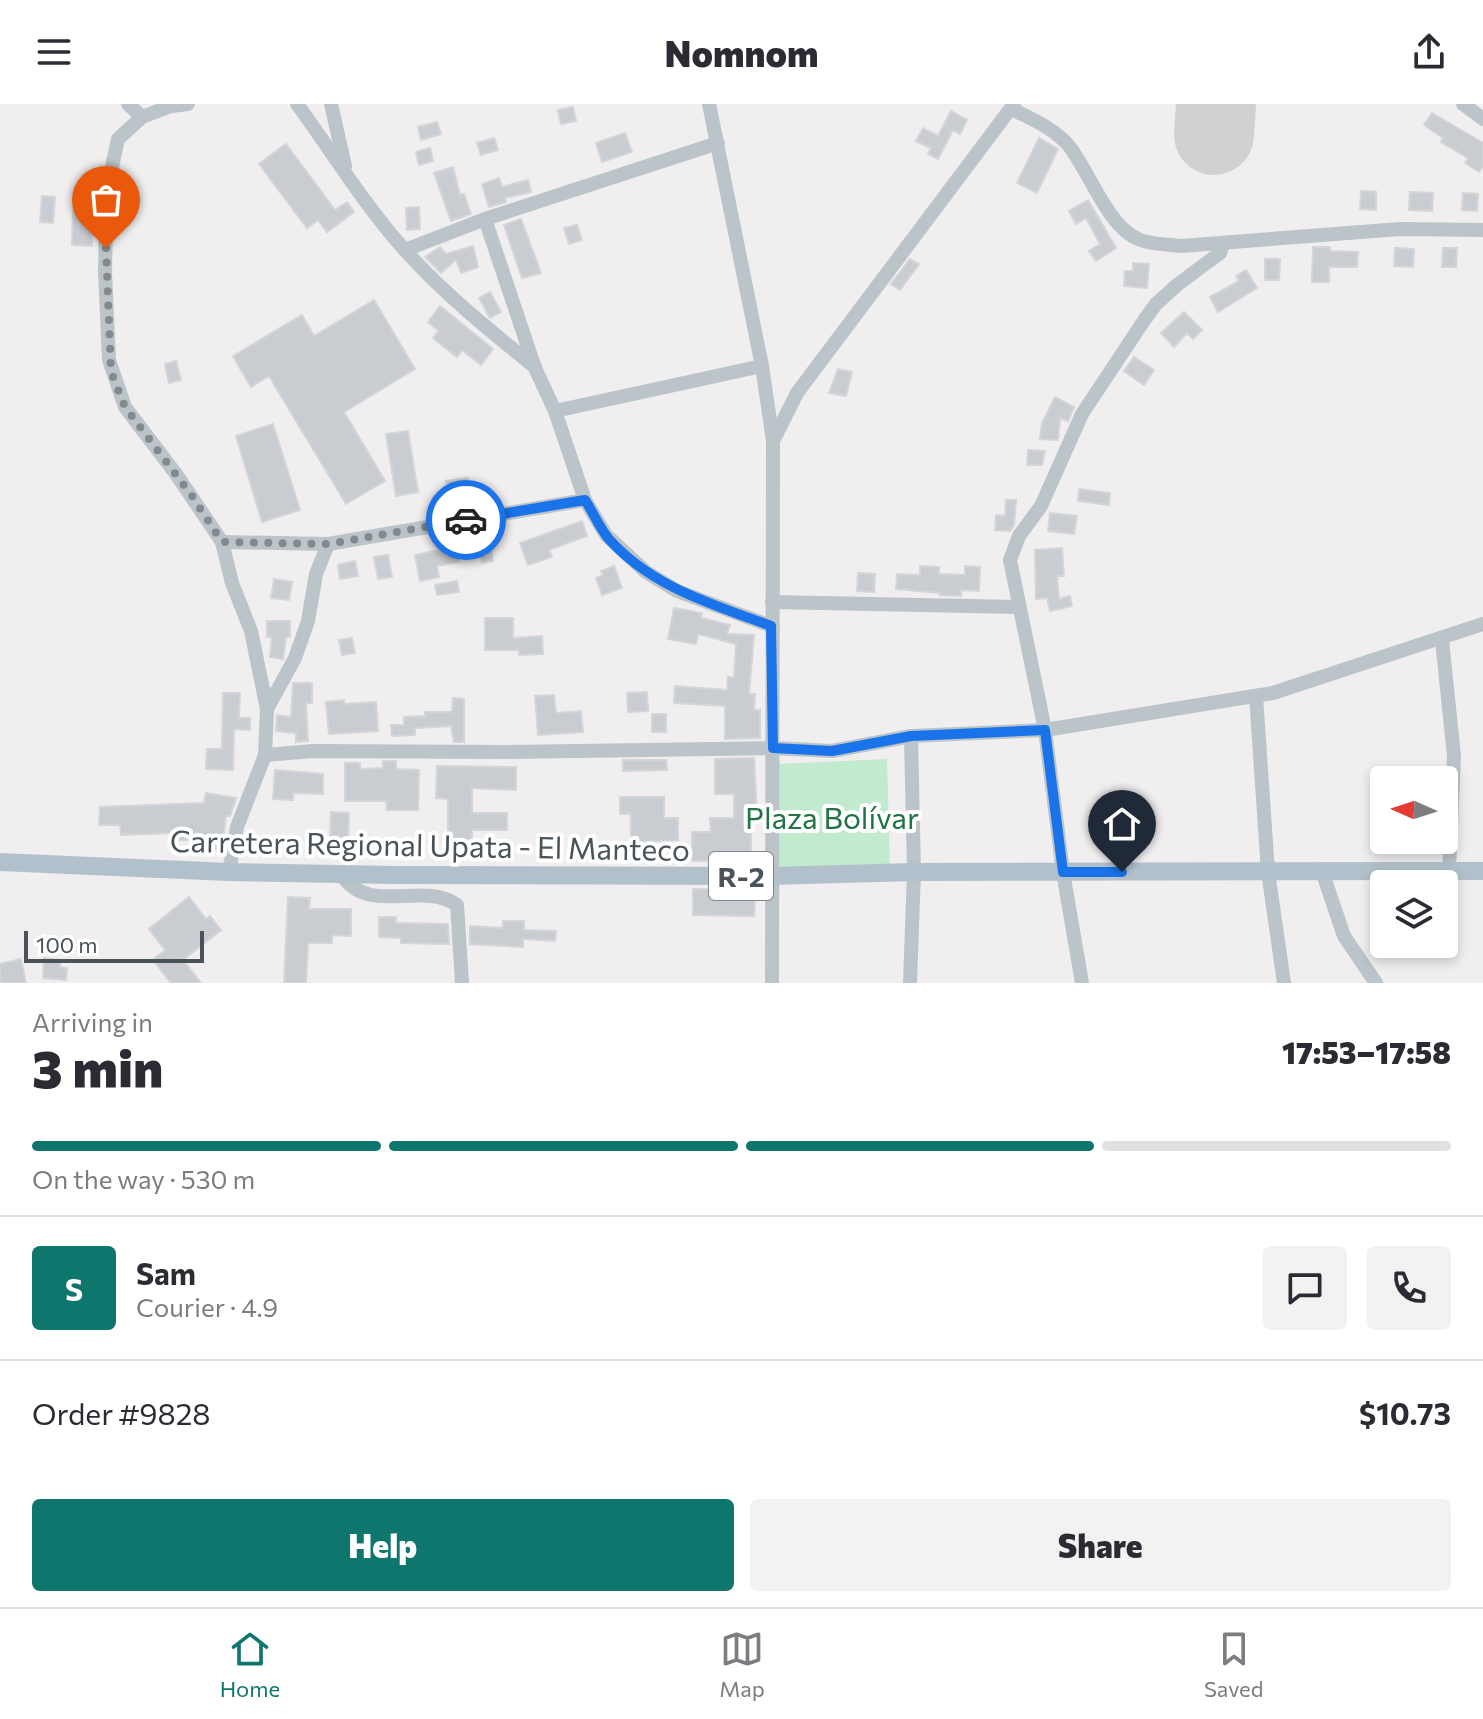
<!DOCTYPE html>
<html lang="en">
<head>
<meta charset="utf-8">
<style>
  :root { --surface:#fff; --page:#f2f2f3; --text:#2b2b33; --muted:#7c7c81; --line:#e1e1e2; --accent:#0f766e }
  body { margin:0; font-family:Commissioner,sans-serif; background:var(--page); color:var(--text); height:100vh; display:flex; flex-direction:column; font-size:30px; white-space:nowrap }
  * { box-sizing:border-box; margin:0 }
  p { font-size:26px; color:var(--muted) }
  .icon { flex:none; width:44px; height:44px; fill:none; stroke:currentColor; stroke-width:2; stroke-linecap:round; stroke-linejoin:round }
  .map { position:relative; height:879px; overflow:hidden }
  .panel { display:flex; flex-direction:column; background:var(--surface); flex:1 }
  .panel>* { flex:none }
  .needle { width:52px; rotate:273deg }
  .buttons { position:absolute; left:1370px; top:662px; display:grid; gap:16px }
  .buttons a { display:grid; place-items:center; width:88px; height:88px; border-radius:8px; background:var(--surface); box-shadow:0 4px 12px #0003; font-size:40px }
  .scale { position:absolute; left:24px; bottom:20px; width:180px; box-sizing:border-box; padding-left:8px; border:4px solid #495359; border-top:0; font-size:22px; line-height:28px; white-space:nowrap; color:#495359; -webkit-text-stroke:6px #fff; paint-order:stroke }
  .pin { position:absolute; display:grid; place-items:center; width:68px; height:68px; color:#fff; margin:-82px -34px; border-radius:50% 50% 50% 0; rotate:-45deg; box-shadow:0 0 8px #0007 }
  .pin .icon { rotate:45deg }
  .courier { position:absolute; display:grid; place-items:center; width:80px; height:80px; margin:-40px; border:6px solid #1a73e8; border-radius:50%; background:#fff; color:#222; box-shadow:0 2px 10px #0007 }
  .head em { font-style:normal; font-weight:800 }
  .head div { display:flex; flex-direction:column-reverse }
  .head { display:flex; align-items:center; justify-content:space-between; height:136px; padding:0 32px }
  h1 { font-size:52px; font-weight:800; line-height:60px }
  .bar { display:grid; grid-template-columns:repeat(4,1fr); gap:12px 8px; align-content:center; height:96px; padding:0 32px }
  .bar i { height:10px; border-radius:6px; background:var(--line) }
  .bar .selected { background:var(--accent) }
  .bar p { grid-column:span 4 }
  .line { display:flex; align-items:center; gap:20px; padding:0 32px; border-top:2px solid var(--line) }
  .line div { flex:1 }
  .round { display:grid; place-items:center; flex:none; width:84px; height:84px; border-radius:8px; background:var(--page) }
  .cta { display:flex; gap:16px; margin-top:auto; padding:16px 32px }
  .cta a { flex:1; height:92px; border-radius:8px; background:var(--accent); color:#fff; font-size:32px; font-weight:800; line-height:92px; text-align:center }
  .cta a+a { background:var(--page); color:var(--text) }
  header { display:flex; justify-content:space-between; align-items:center; height:104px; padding:0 32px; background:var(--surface); font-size:36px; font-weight:800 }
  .menu { display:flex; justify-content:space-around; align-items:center; height:112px; border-top:2px solid var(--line); background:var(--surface); font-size:22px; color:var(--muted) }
  .menu a { display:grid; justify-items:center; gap:4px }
  .menu .selected { color:var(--accent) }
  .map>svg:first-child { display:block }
</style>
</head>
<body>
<header><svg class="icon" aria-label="menu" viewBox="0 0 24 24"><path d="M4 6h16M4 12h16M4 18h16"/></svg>Nomnom<svg class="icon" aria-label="share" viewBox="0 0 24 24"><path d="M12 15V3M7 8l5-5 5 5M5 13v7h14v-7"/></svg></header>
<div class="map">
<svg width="1483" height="879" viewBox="0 0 1483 879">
  <rect width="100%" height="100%" fill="#f1eeef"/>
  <polygon fill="#c1eace" points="887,655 890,765 778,766 777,660"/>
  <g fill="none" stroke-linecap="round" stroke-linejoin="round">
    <polyline stroke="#d1d1d4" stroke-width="80" points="1214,31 1216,0"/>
  </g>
  <g fill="#c9ccd0" stroke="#d3d5d9" stroke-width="2">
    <polygon points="573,3 576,17 561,20 558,6"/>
    <polygon points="951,7 967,16 960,30 953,26 938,55 928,50 931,44 916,37 923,24 938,32"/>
    <polygon points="1432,9 1483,39 1483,62 1479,68 1465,59 1468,54 1441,38 1443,34 1424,21"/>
    <polygon points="437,18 441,30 421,36 418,23"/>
    <polygon points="625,29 632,48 602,58 596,39"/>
    <polygon points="494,34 498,46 481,51 477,39"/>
    <polygon points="1039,34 1058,45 1037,89 1017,79"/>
    <polygon points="286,40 335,106 347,98 354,108 327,128 318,116 307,124 259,60"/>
    <polygon points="430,44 433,57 419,61 416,48"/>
    <polygon points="453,63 460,91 464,90 471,110 451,117 434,69"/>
    <polygon points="499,74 502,83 528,76 531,88 505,94 506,98 489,103 482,80"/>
    <polygon points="1361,87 1376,88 1376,106 1360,105"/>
    <polygon points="1410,88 1433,89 1432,107 1409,106"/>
    <polygon points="1463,89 1478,90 1477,107 1462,106"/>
    <polygon points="42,92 55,93 53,119 40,118"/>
    <polygon points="1088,96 1116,144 1096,157 1089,147 1100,140 1086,114 1076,120 1069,107"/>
    <polygon points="419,103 420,125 407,126 406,104"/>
    <polygon points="73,106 92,107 92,142 72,141"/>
    <polygon points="521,115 541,169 522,174 504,121"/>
    <polygon points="577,121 582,136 569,140 564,124"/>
    <polygon points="473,142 478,163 461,169 456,156 441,169 425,153 440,143 446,150"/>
    <polygon points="1313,143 1330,143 1330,147 1358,148 1357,163 1329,163 1329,178 1312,178"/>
    <polygon points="1395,144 1414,145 1413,163 1394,162"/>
    <polygon points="1443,144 1457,144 1456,163 1442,163"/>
    <polygon points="910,155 919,160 900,186 891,180"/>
    <polygon points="1265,155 1280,155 1279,176 1265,176"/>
    <polygon points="1133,159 1149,160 1147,184 1124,182 1125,167 1133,167"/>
    <polygon points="1246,166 1257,184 1218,208 1210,193 1239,177 1236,172"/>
    <polygon points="490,188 501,208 490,214 479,194"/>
    <polygon points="374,196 415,265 344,308 385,377 346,400 269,272 251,283 233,252 302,211 314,232"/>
    <polygon points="440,202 493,245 481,261 462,246 457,253 433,234 439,227 428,218"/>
    <polygon points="1184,208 1202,226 1193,235 1187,229 1174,243 1161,229"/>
    <polygon points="1134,253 1154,266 1144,281 1124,267"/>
    <polygon points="176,257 181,276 169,279 165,260"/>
    <polygon points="838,265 852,268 846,292 829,289"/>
    <polygon points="1055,293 1074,303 1068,317 1060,314 1058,336 1040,335 1042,319"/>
    <polygon points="273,320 300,406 262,418 236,332"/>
    <polygon points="408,327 418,388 396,392 386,330"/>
    <polygon points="1028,346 1045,347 1042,361 1027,361"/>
    <polygon points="468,374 471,397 449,400 446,377"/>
    <polygon points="1079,385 1110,389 1109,401 1078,397"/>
    <polygon points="1006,396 1016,396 1014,421 1010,427 995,426 996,411 1005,412"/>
    <polygon points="1050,409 1077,412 1074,430 1048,427"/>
    <polygon points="582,417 587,432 549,446 552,453 528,461 520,439"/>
    <polygon points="490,433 493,457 482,459 478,435"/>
    <polygon points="456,438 459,458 437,462 439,473 420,477 415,451 445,445 444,440"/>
    <polygon points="1062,444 1064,472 1057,472 1059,495 1070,492 1072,502 1050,507 1047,494 1036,495 1035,446"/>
    <polygon points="388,451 392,473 378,475 374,453"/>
    <polygon points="355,457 358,472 340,475 338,461"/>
    <polygon points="614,462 622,484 602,491 596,474 603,471 601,467"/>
    <polygon points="920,462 939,463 939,470 965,471 965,462 980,463 979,487 961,486 961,492 940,491 940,489 896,485 897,470 920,471"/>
    <polygon points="858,469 875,470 874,488 857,487"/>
    <polygon points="274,475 292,478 289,496 271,494"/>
    <polygon points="457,477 459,488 437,491 435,481"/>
    <polygon points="674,504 702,509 701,514 730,521 727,530 754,531 749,590 755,590 754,606 760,606 760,634 725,635 725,602 674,599 675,582 727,586 728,573 734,574 736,540 698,530 696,540 668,535"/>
    <polygon points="485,514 513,514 513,534 542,532 543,550 519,551 519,546 485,546"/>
    <polygon points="267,517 290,517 290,533 286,533 283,555 270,553 272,533 267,533"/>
    <polygon points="352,534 355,549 342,551 339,536"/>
    <polygon points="293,579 312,579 312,599 306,599 308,637 296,638 296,629 276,627 277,611 291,613"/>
    <polygon points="647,588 648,607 628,608 627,589"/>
    <polygon points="223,589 240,589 239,614 250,614 250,626 234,625 233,666 206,665 207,645 222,645"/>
    <polygon points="554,591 556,609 581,607 583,628 538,631 535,592"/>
    <polygon points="453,594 464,595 464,638 454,638 451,622 415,624 415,631 392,632 391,621 404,621 404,613 425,612 425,608 452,608"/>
    <polygon points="344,596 344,600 376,598 378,627 329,630 326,598"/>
    <rect x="652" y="610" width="14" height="18"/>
    <polygon points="754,654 757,711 751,711 751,757 692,757 692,728 711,728 710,714 734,714 734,690 715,690 715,655"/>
    <polygon points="623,656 666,656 667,666 623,667"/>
    <polygon points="383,657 396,657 396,665 419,666 418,706 387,706 386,697 345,697 345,659 360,659 360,665 383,664"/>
    <polygon points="437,662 516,663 516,686 472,684 472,709 507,709 507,726 472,726 472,736 448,736 448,695 436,694"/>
    <polygon points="275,666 323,670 323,690 293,689 293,696 273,695"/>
    <polygon points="206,689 236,694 230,712 226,712 222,747 209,745 210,736 173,736 173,729 121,731 120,721 99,721 100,703 204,699"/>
    <polygon points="620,693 664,693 664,714 678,714 678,736 631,739 631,710 620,710"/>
    <polygon points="331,708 349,709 348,734 330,733"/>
    <polygon points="693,785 755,786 754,812 693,811"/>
    <polygon points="189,793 206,815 210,812 221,826 183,856 201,879 171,879 153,856 165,846 149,825"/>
    <polygon points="288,793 310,794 309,805 351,805 351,832 332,831 332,839 308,839 306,879 284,879"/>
    <polygon points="379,813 396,813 396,819 448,820 449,840 401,839 401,834 379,833"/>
    <polygon points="503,817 524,817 524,826 556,827 555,837 523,835 523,843 470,840 470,822 503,824"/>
    <polygon points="44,854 60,856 60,863 67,864 66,876 43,874"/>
    <polygon points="21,855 26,879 0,879 0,860"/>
  </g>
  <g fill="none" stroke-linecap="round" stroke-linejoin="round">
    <g stroke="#bbc4c9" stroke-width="14">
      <polyline points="128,0 142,13"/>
      <polyline points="188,0 171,2 142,13 118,35 109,77 106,120 105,169 109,256 125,303 176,370 222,438 232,479 251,527 267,605"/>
      <path d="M297,0C332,48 363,99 403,144C442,188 489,226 535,263"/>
      <polyline points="331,0 345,62"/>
      <polyline points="709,0 762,262 773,337 772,879"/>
      <polyline points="1463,0 1483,15"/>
      <path d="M1012,5C1031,15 1054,24 1069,42C1089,67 1108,123 1138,135C1151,141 1167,140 1181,142L1400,125L1483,126"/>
      <polyline points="485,115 535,264 555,307 585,396 606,431 646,468 677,487 771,522"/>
      <polyline points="405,146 485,115 718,39"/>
      <polyline points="555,307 762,262"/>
      <polyline points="773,337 797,289 1014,0"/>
      <polyline points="222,438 328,440 585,396"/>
      <polyline points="772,498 1019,503"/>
      <polyline points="1442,536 1454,652 1449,767"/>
      <polyline points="1256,592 1268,768 1284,879"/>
      <polyline points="265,651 313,647 504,648 773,644 832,647 911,632 1045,626 1273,589 1483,520"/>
      <polyline points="1322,767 1344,832 1376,879"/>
      <polyline points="229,768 237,723 265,651 267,605 295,554 308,517 316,470 328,440"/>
      <path d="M341,770C368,813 422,776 457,801L462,879"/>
      <polyline points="910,879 914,768 911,632"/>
      <polyline points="1082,879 1063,768 1045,626 1010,456 1019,432 1041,402 1082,310 1145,215 1156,200 1177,181 1220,149 1223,140"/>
    </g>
    <polyline stroke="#b1c0ca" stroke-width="18" points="0,758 229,768 395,771 771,772 914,768 1483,767"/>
  </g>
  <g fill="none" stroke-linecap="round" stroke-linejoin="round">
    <polyline stroke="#84898e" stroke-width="8" stroke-dasharray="0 14.4" points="106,144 111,268 125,303 192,392 222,438 328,440 466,416"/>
    <path stroke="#1a73e8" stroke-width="10" d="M466,416L585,396C593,408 599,423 608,434C651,483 712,500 771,522L773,644L832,647L911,632L1045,626L1063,768H1122"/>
  </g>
  <g text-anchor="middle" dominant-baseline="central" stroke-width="8" stroke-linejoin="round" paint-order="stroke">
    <rect fill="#fff" stroke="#80878b" stroke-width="2" x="709" y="748" width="64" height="48" rx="6"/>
    <g font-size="28" font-weight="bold" fill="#495359">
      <text x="741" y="772">R-2</text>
    </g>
    <g font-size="30" fill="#217343" stroke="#fff">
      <text x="832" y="712">Plaza Bolívar</text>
    </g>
    <g font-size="30" fill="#495359" stroke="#fff">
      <text transform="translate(430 740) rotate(1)">Carretera Regional Upata - El Manteco</text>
    </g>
  </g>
</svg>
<div class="buttons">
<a><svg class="needle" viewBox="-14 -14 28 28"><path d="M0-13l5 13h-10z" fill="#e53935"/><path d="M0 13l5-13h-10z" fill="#7c7c81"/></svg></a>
<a><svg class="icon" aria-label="layers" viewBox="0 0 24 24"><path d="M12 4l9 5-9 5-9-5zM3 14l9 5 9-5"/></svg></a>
</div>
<div class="scale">100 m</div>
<div class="pin" style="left:106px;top:144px;background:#ea580c"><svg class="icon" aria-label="bag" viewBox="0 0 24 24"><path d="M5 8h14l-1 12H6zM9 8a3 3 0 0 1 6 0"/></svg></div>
<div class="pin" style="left:1122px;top:768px;background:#1f2937"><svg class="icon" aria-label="home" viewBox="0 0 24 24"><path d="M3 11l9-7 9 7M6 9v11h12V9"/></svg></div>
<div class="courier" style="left:466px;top:416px"><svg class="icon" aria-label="car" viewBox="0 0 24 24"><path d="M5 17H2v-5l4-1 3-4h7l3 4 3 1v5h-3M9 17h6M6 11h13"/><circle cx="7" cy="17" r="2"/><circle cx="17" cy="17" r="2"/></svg></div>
</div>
<section class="panel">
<div class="head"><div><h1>3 min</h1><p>Arriving in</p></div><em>17:53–17:58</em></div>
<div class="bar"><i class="selected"></i><i class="selected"></i><i class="selected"></i><i></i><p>On the way · 530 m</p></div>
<div class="line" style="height:144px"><b class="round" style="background:var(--accent);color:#fff">S</b><div><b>Sam</b><p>Courier · 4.9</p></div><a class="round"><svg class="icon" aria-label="chat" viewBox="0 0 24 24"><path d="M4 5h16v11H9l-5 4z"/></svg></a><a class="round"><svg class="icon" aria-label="phone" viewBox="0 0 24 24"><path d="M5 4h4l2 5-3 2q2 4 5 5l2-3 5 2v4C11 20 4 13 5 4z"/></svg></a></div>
<div class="line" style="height:104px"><div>Order #9828</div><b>$10.73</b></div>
<div class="cta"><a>Help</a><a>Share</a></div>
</section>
<nav class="menu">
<a class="selected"><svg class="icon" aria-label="home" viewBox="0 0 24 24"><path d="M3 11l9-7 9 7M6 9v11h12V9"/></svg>Home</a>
<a><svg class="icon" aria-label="map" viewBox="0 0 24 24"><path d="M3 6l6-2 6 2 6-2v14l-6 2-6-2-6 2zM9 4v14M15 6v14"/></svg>Map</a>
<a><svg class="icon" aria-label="saved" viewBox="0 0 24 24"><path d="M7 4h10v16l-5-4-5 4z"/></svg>Saved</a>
</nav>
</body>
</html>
